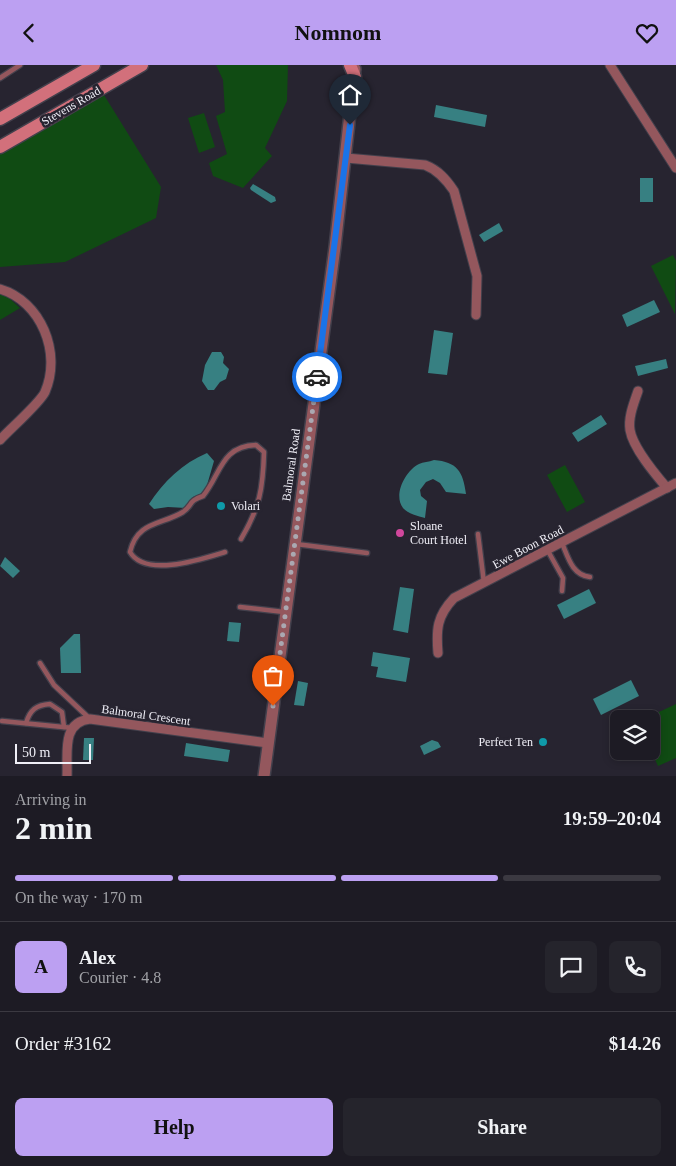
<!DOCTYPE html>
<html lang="en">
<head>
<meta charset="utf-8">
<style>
  :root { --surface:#1d1b24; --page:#25242c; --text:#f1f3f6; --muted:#a0a1a6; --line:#3b3941; --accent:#bca0f2 }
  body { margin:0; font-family:Georgia,serif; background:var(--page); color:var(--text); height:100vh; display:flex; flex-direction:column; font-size:19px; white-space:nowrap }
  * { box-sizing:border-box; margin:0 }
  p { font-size:16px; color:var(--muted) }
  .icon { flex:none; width:28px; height:28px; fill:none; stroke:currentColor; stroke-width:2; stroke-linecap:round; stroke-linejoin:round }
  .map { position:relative; height:711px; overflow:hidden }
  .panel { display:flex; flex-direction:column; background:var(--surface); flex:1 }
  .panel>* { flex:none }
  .fabs { position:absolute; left:610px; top:645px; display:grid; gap:10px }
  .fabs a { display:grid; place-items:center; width:50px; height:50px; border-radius:8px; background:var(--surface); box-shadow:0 2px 8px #0003,0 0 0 1px var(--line); font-size:25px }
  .scale { position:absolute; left:15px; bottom:12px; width:76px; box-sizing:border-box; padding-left:5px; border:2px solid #f0eff7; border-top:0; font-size:14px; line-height:18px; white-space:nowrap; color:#f0eff7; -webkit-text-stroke:4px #272430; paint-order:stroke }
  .pin { position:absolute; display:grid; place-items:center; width:42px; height:42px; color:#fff; margin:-51px -21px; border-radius:50% 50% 50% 0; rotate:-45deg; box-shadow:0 0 5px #0007 }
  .pin .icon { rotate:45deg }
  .courier { position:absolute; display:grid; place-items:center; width:50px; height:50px; margin:-25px; border:4px solid #1a73e8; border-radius:50%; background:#fff; color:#222; box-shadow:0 1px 6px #0007 }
  .summary em { font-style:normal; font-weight:700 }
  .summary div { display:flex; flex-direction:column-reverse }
  .summary { display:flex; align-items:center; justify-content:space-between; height:85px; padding:0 15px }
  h1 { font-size:32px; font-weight:700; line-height:38px }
  .bar { display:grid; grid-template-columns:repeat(4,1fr); gap:8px 5px; align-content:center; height:60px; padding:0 15px }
  .bar i { height:6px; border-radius:4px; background:var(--line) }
  .bar .current { background:var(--accent) }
  .bar p { grid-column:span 4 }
  .line { display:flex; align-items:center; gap:12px; padding:0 15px; border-top:1px solid var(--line) }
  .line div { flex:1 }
  .round { display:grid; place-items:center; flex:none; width:52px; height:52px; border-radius:8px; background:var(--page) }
  .button { display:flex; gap:10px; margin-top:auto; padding:10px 15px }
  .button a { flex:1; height:58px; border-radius:8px; background:var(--accent); color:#111; font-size:20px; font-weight:700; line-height:58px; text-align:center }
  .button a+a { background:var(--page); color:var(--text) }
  header { display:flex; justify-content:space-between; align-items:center; height:65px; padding:0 15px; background:var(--accent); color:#111; font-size:22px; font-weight:700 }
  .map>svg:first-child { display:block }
</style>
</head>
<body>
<header><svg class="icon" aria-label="back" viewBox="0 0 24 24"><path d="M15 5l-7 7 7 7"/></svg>Nomnom<svg class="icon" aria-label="heart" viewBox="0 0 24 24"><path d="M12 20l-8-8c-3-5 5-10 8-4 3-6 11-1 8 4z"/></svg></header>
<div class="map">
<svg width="676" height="711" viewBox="0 0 676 711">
  <rect width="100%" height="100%" fill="#272430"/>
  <g fill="#104b13">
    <polygon points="216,0 288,0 287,36 265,83 272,91 243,123 213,111 209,98 227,89 216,51 225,47 223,15"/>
    <polygon points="104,30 161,122 156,153 65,197 0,202 0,89"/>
    <polygon points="204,48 215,82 199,88 188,53"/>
    <polygon points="673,190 676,196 675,249 651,201"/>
    <polygon points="0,225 20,243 0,255"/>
    <polygon points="565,400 585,437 567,447 547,410"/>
    <polygon points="676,639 676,693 658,701 651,686 651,654 644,654"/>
  </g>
  <g fill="#378082">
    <polygon points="436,40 487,50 485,62 434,52"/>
    <rect x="640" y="113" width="13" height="24"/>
    <polygon points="253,119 275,132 276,136 271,138 251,125 250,123"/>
    <polygon points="499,158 503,166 484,177 479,170"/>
    <polygon points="654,235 660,247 627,262 622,250"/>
    <polygon points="434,265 453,268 447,310 428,308"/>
    <polygon points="212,287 221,287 224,292 223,298 229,304 226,314 220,317 214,325 208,325 202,316 205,300"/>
    <polygon points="666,294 668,303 638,311 635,301"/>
    <polygon points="601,350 607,359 578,377 572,368"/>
    <path d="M207,388L214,396L205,427L193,432L186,443L168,442L154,444L149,439C163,417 183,398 207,388Z"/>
    <path d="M434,395C457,397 463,406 466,429L446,427L440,418L433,414L426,417L420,425L421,431L427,436L425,453C418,451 408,449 403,443C393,430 405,406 419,399C423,397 429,397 434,395Z"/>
    <polygon points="5,492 20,506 13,513 0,501"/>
    <polygon points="400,522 414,524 408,568 393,565"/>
    <polygon points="589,524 596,538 564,554 557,540"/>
    <polygon points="229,557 241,558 239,577 227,576"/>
    <polygon points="74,569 80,569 81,608 61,608 60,583"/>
    <polygon points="373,587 410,593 406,617 376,612 378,602 371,601"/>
    <polygon points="631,615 639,631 601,650 593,634"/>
    <polygon points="298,616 308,618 304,641 294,640"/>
    <polygon points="84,673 94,673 93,695 83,695"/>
    <polygon points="432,675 438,677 441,682 424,690 420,681"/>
    <polygon points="186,678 230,685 228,697 184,691"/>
  </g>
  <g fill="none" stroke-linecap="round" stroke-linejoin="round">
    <defs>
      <g id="service">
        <polyline points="0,13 20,0"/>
        <polyline points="478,469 484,518"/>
        <path d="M562,478C568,492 572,510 590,512"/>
        <polyline points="296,479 367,488"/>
        <polyline points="548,486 563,513 562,526"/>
        <path d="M225,487C202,494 145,513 130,487C137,456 162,460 183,447C193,440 188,436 203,431C221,409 221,381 256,380L264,387C263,423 260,442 241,474"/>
        <polyline points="240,542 284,547"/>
        <polyline points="40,598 54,620 89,653"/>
        <polyline points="2,656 73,663"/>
        <path d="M26,658C30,645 36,640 50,639L62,647L64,662"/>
      </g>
      <g id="minor">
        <polyline points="610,0 676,103"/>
        <path d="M346,93L425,100C438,105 446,114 454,126L477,211L476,250"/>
        <path d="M0,224C41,236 62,288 45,327C40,338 10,364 0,375"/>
        <path d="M638,326C634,338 628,352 630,365C633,383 655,409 667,423"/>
        <path d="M438,588C436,564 437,551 454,533L676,418"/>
        <path d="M67,711C68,689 61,657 90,654L268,678"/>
      </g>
      <polyline id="tertiary" points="264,711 335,182 355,4"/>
      <g id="secondary">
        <polyline points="350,0 355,12"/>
        <polyline points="0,54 94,0"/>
        <polyline points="0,82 142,0"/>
      </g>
    </defs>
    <use href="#service" stroke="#43404c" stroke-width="7"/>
    <use href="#minor" stroke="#43404c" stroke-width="11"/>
    <use href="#tertiary" stroke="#43404c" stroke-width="14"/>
    <use href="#secondary" stroke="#43404c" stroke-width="15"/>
    <use href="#service" stroke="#94575d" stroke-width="4.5"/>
    <use href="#minor" stroke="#94575d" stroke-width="9"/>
    <use href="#tertiary" stroke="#94575d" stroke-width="11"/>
    <use href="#secondary" stroke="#d2707b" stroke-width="12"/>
  </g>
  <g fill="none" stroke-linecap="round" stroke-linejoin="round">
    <polyline stroke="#aaa8b1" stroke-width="5" stroke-dasharray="0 9" points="273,641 317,312"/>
    <polyline stroke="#1a73e8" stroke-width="6" points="317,312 350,60"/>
  </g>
  <g fill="#0f9aa8" stroke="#272430" stroke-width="2">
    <circle cx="221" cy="441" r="5"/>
    <circle cx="543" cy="677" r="5"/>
  </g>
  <circle fill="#d1479c" stroke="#272430" stroke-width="2" cx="400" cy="468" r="5"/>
  <g text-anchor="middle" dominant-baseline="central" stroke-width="5" stroke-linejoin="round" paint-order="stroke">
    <g font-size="12" fill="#f0eff7" stroke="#272430">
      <text transform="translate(71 41) rotate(-30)">Stevens Road</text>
      <text transform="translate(291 400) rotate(-82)">Balmoral Road</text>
      <text transform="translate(528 482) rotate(-28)">Ewe Boon Road</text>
      <text transform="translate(146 650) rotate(8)">Balmoral Crescent</text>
    </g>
    <g font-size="12" fill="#f0eff7" stroke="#272430" text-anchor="start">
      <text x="231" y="441">Volari</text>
      <text x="410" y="461">Sloane<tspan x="410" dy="14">Court Hotel</tspan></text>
      <text x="533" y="677" text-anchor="end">Perfect Ten</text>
    </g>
  </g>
</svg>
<div class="fabs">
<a><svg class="icon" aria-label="layers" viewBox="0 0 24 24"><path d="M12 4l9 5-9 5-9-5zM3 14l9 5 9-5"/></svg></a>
</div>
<div class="scale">50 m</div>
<div class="pin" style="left:273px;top:641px;background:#ea580c"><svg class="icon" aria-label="bag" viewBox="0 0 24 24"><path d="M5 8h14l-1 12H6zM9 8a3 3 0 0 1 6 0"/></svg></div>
<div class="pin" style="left:350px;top:60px;background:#1f2937"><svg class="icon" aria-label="home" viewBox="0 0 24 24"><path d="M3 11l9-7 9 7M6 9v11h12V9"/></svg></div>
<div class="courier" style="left:317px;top:312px"><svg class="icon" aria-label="car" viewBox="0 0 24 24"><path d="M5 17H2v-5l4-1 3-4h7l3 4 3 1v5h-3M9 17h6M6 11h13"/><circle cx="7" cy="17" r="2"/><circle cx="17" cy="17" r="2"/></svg></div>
</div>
<section class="panel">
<div class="summary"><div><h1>2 min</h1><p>Arriving in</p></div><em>19:59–20:04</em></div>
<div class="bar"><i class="current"></i><i class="current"></i><i class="current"></i><i></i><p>On the way · 170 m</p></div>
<div class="line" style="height:90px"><b class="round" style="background:var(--accent);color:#111">A</b><div><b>Alex</b><p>Courier · 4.8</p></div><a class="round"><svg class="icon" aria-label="chat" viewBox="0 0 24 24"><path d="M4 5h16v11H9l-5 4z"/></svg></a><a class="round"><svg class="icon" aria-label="phone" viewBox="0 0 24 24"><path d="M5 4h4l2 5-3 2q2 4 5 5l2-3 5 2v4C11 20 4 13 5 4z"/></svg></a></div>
<div class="line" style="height:65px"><div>Order #3162</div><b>$14.26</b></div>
<div class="button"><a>Help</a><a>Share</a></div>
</section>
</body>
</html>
